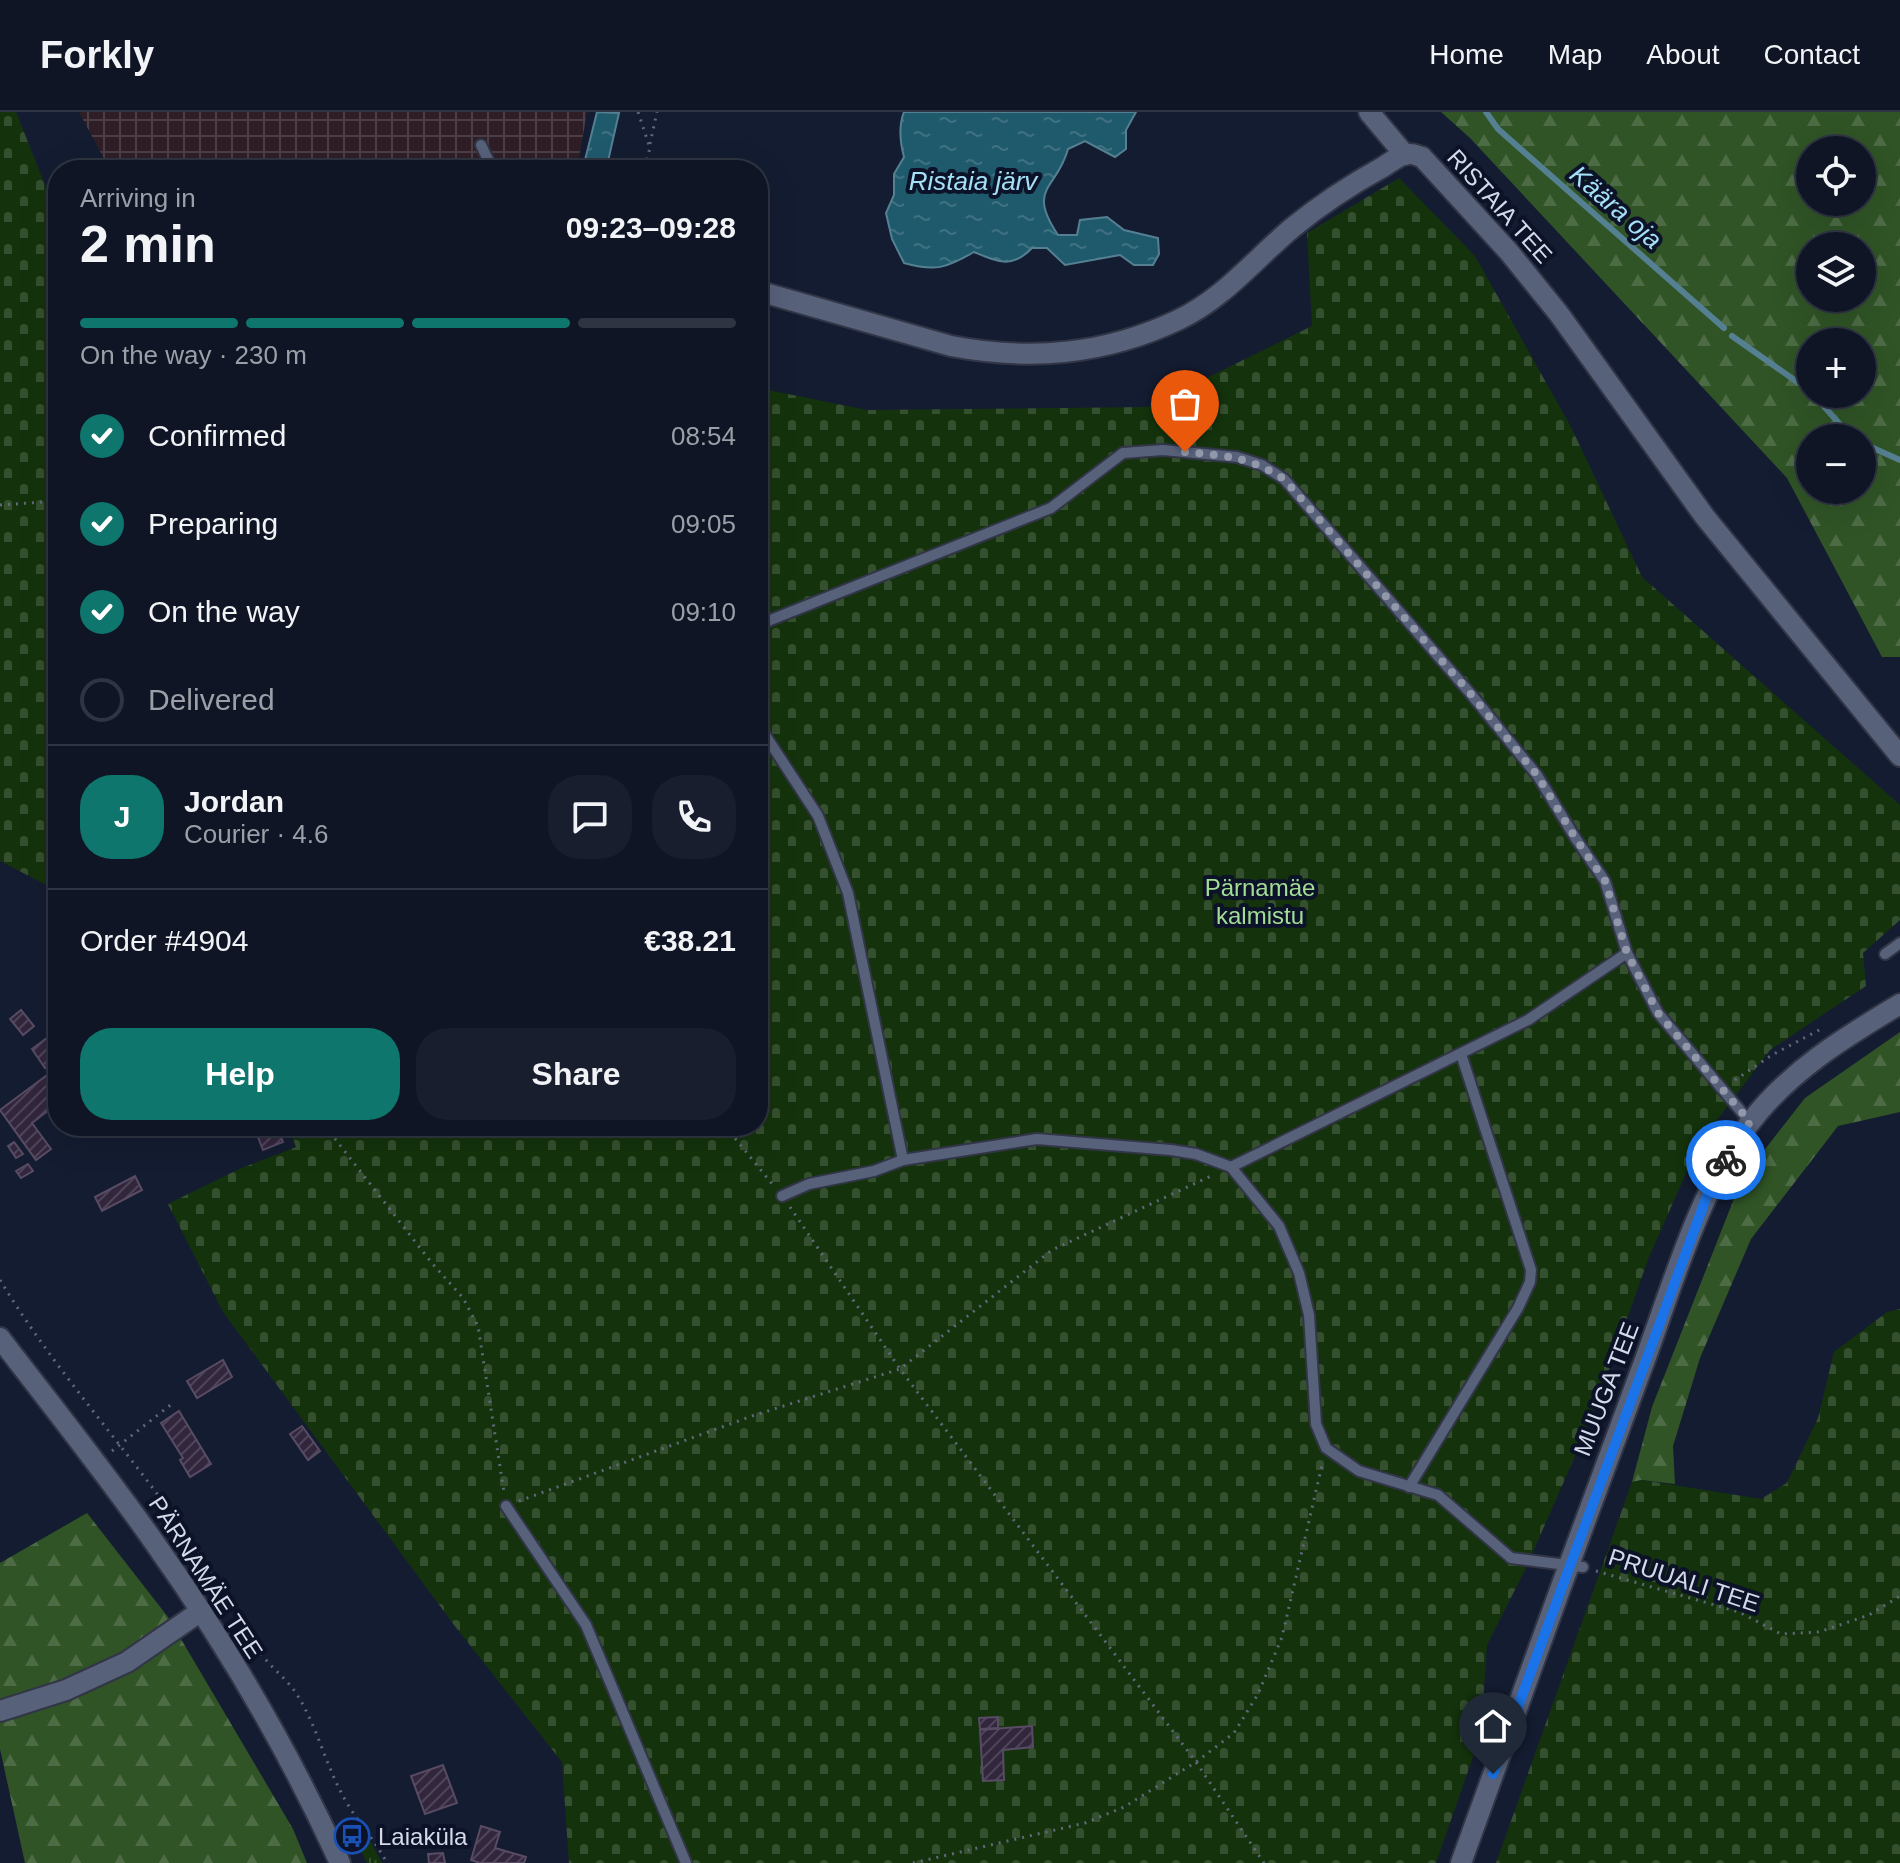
<!DOCTYPE html>
<html lang="en">
<head>
<meta charset="utf-8">
<style>
  :root { --surface:#0f1525; --page:#181e2d; --text:#f1f3f6; --muted:#9b9fa7; --line:#2f3442; --accent:#0f766e }
  body { margin:0; font-family:Helvetica,sans-serif; background:var(--page); color:var(--text); height:100vh; display:flex; flex-direction:column; font-size:30px; white-space:nowrap }
  * { box-sizing:border-box; margin:0 }
  p { font-size:26px; color:var(--muted) }
  .icon { flex:none; width:44px; height:44px; fill:none; stroke:currentColor; stroke-width:2; stroke-linecap:round; stroke-linejoin:round }
  .map { position:relative; flex:1; overflow:hidden }
  .drawer { position:absolute; left:48px; top:48px; width:720px; height:976px; display:flex; flex-direction:column; background:var(--surface); border-radius:32px; box-shadow:0 8px 32px #0002,0 0 0 2px var(--line) }
  .drawer>* { flex:none }
  .controls { position:absolute; left:1796px; top:24px; display:grid; gap:16px }
  .controls a { display:grid; place-items:center; width:80px; height:80px; border-radius:50%; background:var(--surface); box-shadow:0 8px 32px #0002,0 0 0 2px var(--line); font-size:40px }
  .pin { position:absolute; display:grid; place-items:center; width:68px; height:68px; color:#fff; margin:-82px -34px; border-radius:50% 50% 50% 0; rotate:-45deg; box-shadow:0 0 8px #0007 }
  .pin .icon { rotate:45deg }
  .courier { position:absolute; display:grid; place-items:center; width:80px; height:80px; margin:-40px; border:6px solid #1a73e8; border-radius:50%; background:#fff; color:#222; box-shadow:0 2px 10px #0007 }
  .summary em { font-style:normal; font-weight:700 }
  .summary div { display:flex; flex-direction:column-reverse }
  .summary { display:flex; align-items:center; justify-content:space-between; height:136px; padding:0 32px }
  h1 { font-size:52px; font-weight:700; line-height:60px }
  .bar { display:grid; grid-template-columns:repeat(4,1fr); gap:12px 8px; align-content:center; height:96px; padding:0 32px }
  .bar i { height:10px; border-radius:6px; background:var(--line) }
  .bar .on { background:var(--accent) }
  .bar p { grid-column:span 4 }
  .line { display:flex; align-items:center; gap:20px; padding:0 32px; border-top:2px solid var(--line) }
  .line div { flex:1 }
  .round { display:grid; place-items:center; flex:none; width:84px; height:84px; border-radius:32px; background:var(--page) }
  ol { padding:0 32px; list-style:none }
  li { display:flex; align-items:center; gap:24px; height:88px }
  li p { margin-inline-start:auto }
  li .icon { padding:8px; border-radius:50%; background:var(--accent); color:#fff; stroke-width:4 }
  li:last-child { color:var(--muted) }
  li i { width:44px; height:44px; border:4px solid var(--line); border-radius:50% }
  .button { display:flex; gap:16px; margin-top:auto; padding:16px 32px }
  .button a { flex:1; height:92px; border-radius:32px; background:var(--accent); color:#fff; font-size:32px; font-weight:700; line-height:92px; text-align:center }
  .button a+a { background:var(--page); color:var(--text) }
  header { display:flex; align-items:center; gap:48px; box-sizing:border-box; height:112px; padding:0 40px; background:var(--surface); border-bottom:2px solid var(--line) }
  header strong { font-size:38px }
  nav { display:flex; gap:44px; margin-inline-start:auto; font-size:28px }
  .map>svg:first-child { display:block }
</style>
</head>
<body>
<header>
<strong>Forkly</strong>
<nav><a>Home</a><a>Map</a><a>About</a><a>Contact</a></nav>
</header>
<div class="map">
<svg width="1900" height="1751" viewBox="0 0 1900 1751">
  <defs>
    <pattern id="industrial-grid" width="8" height="8" patternUnits="userSpaceOnUse" patternTransform="scale(2)"><rect width="8" height="8" fill="#2f1e26"/><path d="M0 4h8M4 0v8" fill="none" stroke="#4c3e46"/></pattern>
    <pattern id="grass-tufts" width="24" height="20" patternUnits="userSpaceOnUse" patternTransform="scale(2)"><rect width="24" height="20" fill="#14330c"/><path d="M3 7l-1-3M5 7V3M7 7l1-3M15 17l-1-3M17 17v-4M19 17l1-3" fill="none" stroke="#35502f"/></pattern>
    <pattern id="forest-firs" width="22" height="20" patternUnits="userSpaceOnUse" patternTransform="scale(2)"><rect width="22" height="20" fill="#305426"/><path d="M5 1l3.5 6h-7zM16 11l3.5 6h-7z" fill="#4d6c46"/></pattern>
    <pattern id="cemetery-stones" width="16" height="16" patternUnits="userSpaceOnUse" patternTransform="scale(2)"><rect width="16" height="16" fill="#14330c"/><path d="M2 7V4a2 2 0 0 1 4 0v3zM10 15v-3a2 2 0 0 1 4 0v3z" fill="#35502f"/></pattern>
    <pattern id="water-ripples" width="26" height="14" patternUnits="userSpaceOnUse" patternTransform="scale(2)"><rect width="26" height="14" fill="#1f5a6c"/><path d="M2 4q2-2 4 0t4 0M15 11q2-2 4 0t4 0" fill="none" stroke="#3f7181"/></pattern>
    <pattern id="building-hatch" width="6" height="6" patternUnits="userSpaceOnUse" patternTransform="scale(2)"><rect width="6" height="6" fill="#32263d"/><path d="M-1 1l2-2M0 6l6-6M5 7l2-2" fill="none" stroke="#4f4559"/></pattern>
  </defs>
  <rect width="100%" height="100%" fill="#141c31"/>
  <polygon fill="url(#industrial-grid)" points="79,0 587,0 577,58 110,58"/>
  <polygon fill="url(#grass-tufts)" points="354,1713 370,1729 382,1751 367,1751 358,1732 361,1730 362,1725"/>
  <g fill="url(#forest-firs)" fill-rule="evenodd">
    <path d="M1441,0H1900V545H1882L1787,366L1470,26ZM1810,38H1862V90H1810ZM1810,134H1862V186H1810ZM1810,230H1862V282H1810ZM1810,326H1862V378H1810Z"/>
    <polygon points="1900,920 1900,1000 1838,1014 1751,1127 1700,1246 1673,1334 1675,1372 1642,1368 1632,1370 1652,1295 1737,1079 1766,1036 1805,986"/>
    <polygon points="87,1401 168,1505 293,1717 307,1751 25,1751 0,1637 0,1451"/>
  </g>
  <g fill="url(#cemetery-stones)">
    <polygon points="0,0 16,0 55,98 58,99 58,779 0,749"/>
    <polygon points="1399,66 1475,144 1571,315 1642,465 1900,693 1900,808 1863,841 1866,874 1770,938 1699,1032 1649,1145 1591,1308 1525,1458 1487,1533 1481,1622 1436,1751 569,1751 562,1650 454,1513 223,1200 168,1092 239,1057 296,1035 288,1014 758,1014 758,276 867,298 1148,295 1312,214 1307,121"/>
    <polygon points="1900,1197 1900,1751 1496,1751 1632,1370 1642,1368 1761,1387 1787,1371 1818,1306 1834,1240 1887,1200"/>
  </g>
  <g fill="url(#water-ripples)" stroke="#558092" stroke-width="2">
    <polygon points="597,0 619,1 606,58 583,56"/>
    <path d="M904,0H1136L1126,18V37L1115,45L1085,29L1068,37C1057,78 1026,75 1058,123H1077L1080,108L1107,105L1124,118L1158,126L1159,142L1153,153H1134L1120,143L1065,153L1047,136H1032C1012,157 998,150 974,140C946,156 936,160 904,151L892,127L886,101L894,83V62L904,45C900,30 898,15 904,0Z"/>
  </g>
  <g fill="none" stroke-linecap="round" stroke-linejoin="round">
    <g stroke="#558092" stroke-width="6">
      <polyline points="1486,0 1498,17 1724,216"/>
      <polyline points="1732,224 1810,279"/>
      <polyline points="1813,282 1852,326"/>
      <polyline points="1862,331 1900,348"/>
    </g>
  </g>
  <g fill="url(#building-hatch)" stroke="#584b64" stroke-width="2">
    <polygon points="21,898 34,914 23,923 10,907"/>
    <polygon points="47,926 58,943 58,947 45,956 32,937"/>
    <polygon points="58,955 58,991 32,1011 51,1037 36,1048 0,998"/>
    <polygon points="272,1014 277,1014 283,1030 263,1038 256,1020"/>
    <polygon points="14,1030 23,1042 16,1046 8,1034"/>
    <polygon points="28,1052 33,1059 21,1066 16,1059"/>
    <polygon points="135,1064 142,1078 102,1099 95,1085"/>
    <polygon points="223,1248 232,1265 197,1286 187,1269"/>
    <polygon points="179,1299 211,1352 190,1365 180,1348 183,1346 161,1311"/>
    <polygon points="302,1314 320,1339 308,1348 290,1322"/>
    <polygon points="998,1605 998,1616 980,1617 979,1606"/>
    <polygon points="1032,1614 1033,1635 1003,1638 1004,1668 983,1669 980,1618"/>
    <polygon points="443,1653 457,1691 425,1702 411,1664"/>
    <polygon points="481,1714 500,1720 495,1736 526,1745 524,1751 480,1751 471,1748"/>
    <polygon points="443,1741 445,1751 429,1751 428,1742"/>
  </g>
  <g fill="none" stroke-linecap="round" stroke-linejoin="round">
    <defs>
      <g id="lane">
        <polyline points="481,33 493,58"/>
        <polyline points="758,513 1051,396 1123,341 1163,338 1237,345 1262,353 1284,367 1470,581 1537,663 1576,727 1605,769 1627,841"/>
        <polyline points="758,612 818,704 848,781 903,1048"/>
        <polyline points="1885,842 1900,831"/>
        <polyline points="1231,1055 1528,908 1627,841 1658,901 1750,1010"/>
        <polyline points="782,1084 809,1072 874,1059 903,1048 1037,1027 1171,1038 1196,1042 1231,1055 1279,1114 1299,1161 1309,1203 1316,1312 1326,1336 1359,1359 1438,1383 1511,1446 1583,1455"/>
        <polyline points="1409,1375 1518,1196 1530,1170 1531,1158 1461,942"/>
        <polyline points="506,1394 586,1513 686,1751"/>
      </g>
      <g id="street">
        <polyline points="1369,0 1405,43"/>
        <path d="M758,179L951,234C1030,249 1104,243 1178,208C1223,187 1254,148 1292,116C1320,93 1350,73 1383,55C1390,51 1401,41 1410,42C1414,42 1418,44 1422,45L1509,140L1559,202L1705,405L1900,644"/>
        <polyline points="0,1599 66,1578 127,1550 201,1499"/>
      </g>
      <g id="secondary">
        <path d="M0,1226C52,1294 105,1360 154,1430C225,1530 289,1639 340,1751"/>
        <path d="M1461,1751C1520,1587 1579,1424 1640,1261C1670,1182 1698,1079 1749,1012C1789,959 1845,925 1900,892"/>
      </g>
    </defs>
    <use href="#lane" stroke="#313546" stroke-width="14"/>
    <use href="#street" stroke="#313546" stroke-width="24"/>
    <use href="#secondary" stroke="#313546" stroke-width="24"/>
    <g stroke="#61687b" stroke-width="3" stroke-dasharray="2 6" stroke-linecap="butt">
      <polyline points="638,0 650,36 644,58"/>
      <polyline points="650,32 657,0"/>
      <polyline points="0,393 58,389"/>
      <polyline points="1735,968 1772,943 1821,917"/>
      <polyline points="325,1014 431,1150 463,1186 478,1214 504,1380"/>
      <polyline points="725,1014 773,1073"/>
      <polyline points="790,1095 900,1257 1196,1650 1264,1751"/>
      <path d="M0,1168C46,1244 104,1311 158,1383C196,1433 225,1488 260,1540C270,1555 286,1566 296,1581C318,1615 326,1656 347,1691C359,1712 375,1728 387,1751"/>
      <polyline points="112,1339 173,1291"/>
      <polyline points="519,1389 752,1304 900,1257 1052,1138 1211,1064"/>
      <polyline points="1596,1459 1739,1500 1781,1522 1819,1520 1869,1503 1900,1484"/>
      <polyline points="913,1751 1085,1711 1124,1695 1196,1650 1234,1621 1258,1582 1282,1525 1322,1353"/>
    </g>
    <use href="#lane" stroke="#57617a" stroke-width="10"/>
    <use href="#street" stroke="#57617a" stroke-width="20"/>
    <use href="#secondary" stroke="#57617a" stroke-width="20"/>
  </g>
  <g fill="none" stroke-linecap="round" stroke-linejoin="round">
    <path stroke="#9198a9" stroke-width="8" stroke-dasharray="0 14.4" d="M1185,340C1226,344 1248,344 1284,367L1470,581L1537,663L1576,727L1605,769L1627,841L1658,901L1750,1010L1726,1048"/>
    <polyline stroke="#1a73e8" stroke-width="10" points="1493,1662 1708,1081 1726,1048"/>
  </g>
  <defs>
    <symbol id="bus-ring" viewBox="-11 -11 22 22"><circle r="9.5" fill="#0c1227" stroke="#1a4fb4" stroke-width="1.5"/><path d="M-5-6H5V4H4V6H2V4H-2V6H-4V4H-5ZM-3.5-4V0h7V-4ZM-3.5 1.2v1.5H-2V1.2ZM2 1.2v1.5H3.5V1.2Z" fill="#1a4fb4"/></symbol>
  </defs>
  <g fill-rule="evenodd">
    <use href="#bus-ring" x="332" y="1704" width="40" height="40"/>
  </g>
  <g text-anchor="middle" dominant-baseline="central" stroke-width="8" stroke-linejoin="round" paint-order="stroke">
    <g font-size="24" fill="#d4dae9" stroke="#0c1227">
      <text transform="translate(1500 94) rotate(48)">RISTAIA TEE</text>
      <text transform="translate(1606 1277) rotate(-69)">MUUGA TEE</text>
      <text transform="translate(206 1465) rotate(57)">PÄRNAMÄE TEE</text>
      <text transform="translate(1684 1468) rotate(18)">PRUUALI TEE</text>
    </g>
    <g font-size="24" fill="#a3dd95" stroke="#0c1227">
      <text x="1260" y="775">Pärnamäe<tspan x="1260" dy="28">kalmistu</tspan></text>
    </g>
    <g font-size="24" fill="#d4dae9" stroke="#0c1227" text-anchor="start">
      <text x="378" y="1724">Laiaküla</text>
    </g>
    <g font-size="26" font-style="italic" fill="#a4e0f6" stroke="#0c1227">
      <text x="973" y="69">Ristaia järv</text>
      <text transform="translate(1616 95) rotate(41)">Käära oja</text>
    </g>
  </g>
</svg>
<div class="controls">
<a><svg class="icon" aria-label="locate" viewBox="0 0 24 24"><circle cx="12" cy="12" r="6"/><path d="M12 2v4M12 18v4M2 12h4M18 12h4"/></svg></a>
<a><svg class="icon" aria-label="layers" viewBox="0 0 24 24"><path d="M12 4l9 5-9 5-9-5zM3 14l9 5 9-5"/></svg></a>
<a>+</a>
<a>−</a>
</div>
<div class="pin" style="left:1185px;top:340px;background:#ea580c"><svg class="icon" aria-label="bag" viewBox="0 0 24 24"><path d="M5 8h14l-1 12H6zM9 8a3 3 0 0 1 6 0"/></svg></div>
<div class="pin" style="left:1493px;top:1662px;background:#1f2937"><svg class="icon" aria-label="home" viewBox="0 0 24 24"><path d="M3 11l9-7 9 7M6 9v11h12V9"/></svg></div>
<div class="courier" style="left:1726px;top:1048px"><svg class="icon" aria-label="bike" viewBox="0 0 24 24"><circle cx="6" cy="16" r="4"/><circle cx="18" cy="16" r="4"/><path d="M6 16l4-8h5l3 8M10 8l3 8H6M13 5h3"/></svg></div>
<section class="drawer">
<div class="summary"><div><h1>2 min</h1><p>Arriving in</p></div><em>09:23–09:28</em></div>
<div class="bar"><i class="on"></i><i class="on"></i><i class="on"></i><i></i><p>On the way · 230 m</p></div>
<ol>
<li><svg class="icon" aria-label="check" viewBox="0 0 24 24"><path d="M5 12l5 5 9-10"/></svg>Confirmed<p>08:54</p></li>
<li><svg class="icon" aria-label="check" viewBox="0 0 24 24"><path d="M5 12l5 5 9-10"/></svg>Preparing<p>09:05</p></li>
<li><svg class="icon" aria-label="check" viewBox="0 0 24 24"><path d="M5 12l5 5 9-10"/></svg>On the way<p>09:10</p></li>
<li><i></i>Delivered</li>
</ol>
<div class="line" style="height:144px"><b class="round" style="background:var(--accent);color:#fff">J</b><div><b>Jordan</b><p>Courier · 4.6</p></div><a class="round"><svg class="icon" aria-label="chat" viewBox="0 0 24 24"><path d="M4 5h16v11H9l-5 4z"/></svg></a><a class="round"><svg class="icon" aria-label="phone" viewBox="0 0 24 24"><path d="M5 4h4l2 5-3 2q2 4 5 5l2-3 5 2v4C11 20 4 13 5 4z"/></svg></a></div>
<div class="line" style="height:104px"><div>Order #4904</div><b>€38.21</b></div>
<div class="button"><a>Help</a><a>Share</a></div>
</section>
</div>
</body>
</html>
